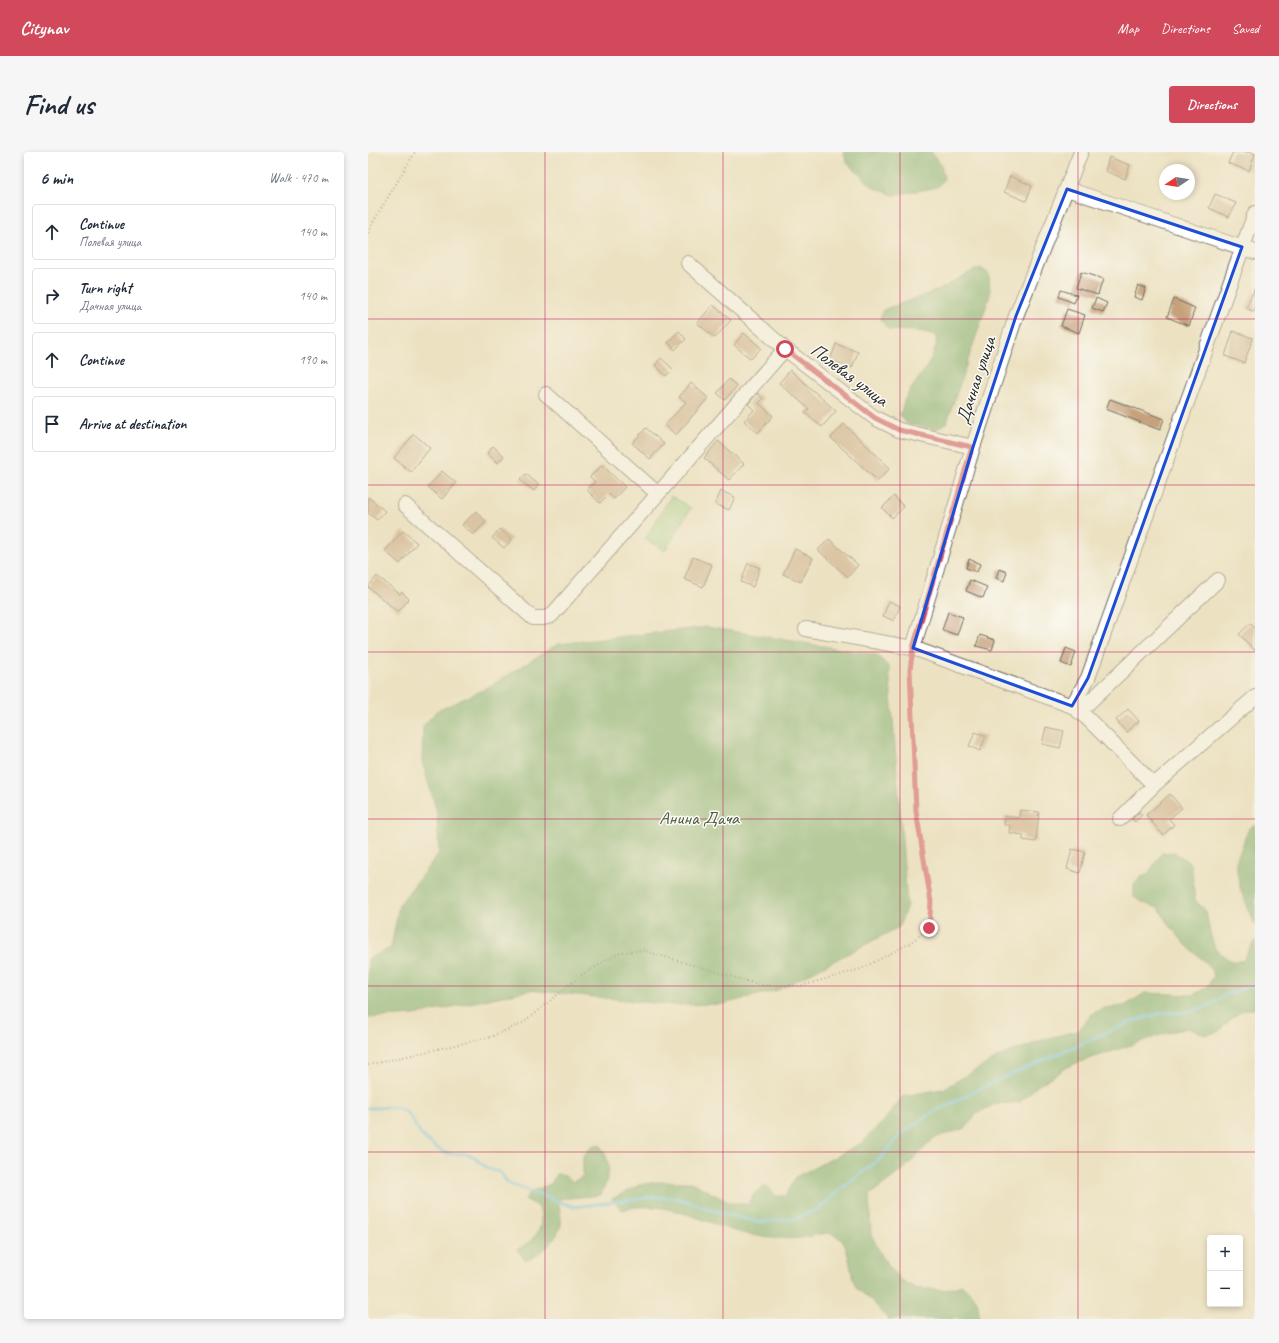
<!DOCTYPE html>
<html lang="en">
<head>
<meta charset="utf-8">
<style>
	:root { --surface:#fff; --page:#f6f6f7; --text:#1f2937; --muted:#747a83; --line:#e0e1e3; --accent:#d1495b }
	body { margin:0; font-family:Caveat,sans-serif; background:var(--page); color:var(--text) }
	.controls { position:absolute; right:12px; bottom:12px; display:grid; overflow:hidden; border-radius:4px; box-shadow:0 2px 6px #0003 }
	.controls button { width:36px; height:36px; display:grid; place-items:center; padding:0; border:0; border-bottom:1px solid var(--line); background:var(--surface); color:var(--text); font:20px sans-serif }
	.compass { position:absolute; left:791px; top:12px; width:36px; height:36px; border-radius:50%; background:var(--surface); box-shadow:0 2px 6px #0003; rotate:258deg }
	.stop { position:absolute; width:12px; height:12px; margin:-9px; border:3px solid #d1495b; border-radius:50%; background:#fff }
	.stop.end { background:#d1495b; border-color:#fff; box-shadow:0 1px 4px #0008 }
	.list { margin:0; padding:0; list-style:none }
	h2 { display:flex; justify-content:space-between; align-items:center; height:52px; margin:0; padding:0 16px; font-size:17px }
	h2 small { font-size:13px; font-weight:400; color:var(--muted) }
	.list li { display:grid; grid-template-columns:26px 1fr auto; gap:12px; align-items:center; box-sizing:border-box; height:56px; margin:0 8px 8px; padding:0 8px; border:1px solid var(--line); border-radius:4px }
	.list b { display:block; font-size:15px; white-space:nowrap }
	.list p { margin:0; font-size:13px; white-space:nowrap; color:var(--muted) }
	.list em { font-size:13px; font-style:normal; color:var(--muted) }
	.icon { flex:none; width:22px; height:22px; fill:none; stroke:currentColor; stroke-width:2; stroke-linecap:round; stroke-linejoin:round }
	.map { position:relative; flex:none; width:887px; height:1167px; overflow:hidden; border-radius:4px }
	header { display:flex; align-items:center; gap:24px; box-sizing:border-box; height:56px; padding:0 20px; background:var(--accent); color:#fff }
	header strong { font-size:19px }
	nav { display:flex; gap:22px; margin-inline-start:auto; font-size:14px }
	.intro { display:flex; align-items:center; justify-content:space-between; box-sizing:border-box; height:96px; padding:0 24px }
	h1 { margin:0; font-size:28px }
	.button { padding:10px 18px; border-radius:4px; background:var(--accent); color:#fff; font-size:14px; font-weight:700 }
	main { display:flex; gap:24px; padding:0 24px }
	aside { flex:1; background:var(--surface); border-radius:4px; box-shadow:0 2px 6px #0003 }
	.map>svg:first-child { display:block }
	.green { fill:#92ca7c; stroke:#5e7a54 }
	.forest { fill:#75ae6c; stroke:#506c4c }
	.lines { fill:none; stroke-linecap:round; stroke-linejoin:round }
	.stream { stroke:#67c5e5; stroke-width:3 }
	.building { fill:#c6a17b }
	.minor-casing { stroke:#6f6b60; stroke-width:16 }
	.path { stroke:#6f6b60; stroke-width:2; stroke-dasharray:1 3; stroke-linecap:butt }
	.minor { stroke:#fff; stroke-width:14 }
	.route { stroke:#d1495b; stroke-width:5 }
	.marked { fill:none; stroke:#1d4ed8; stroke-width:3; stroke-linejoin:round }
	.grid { fill:none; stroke:#c2185b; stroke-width:1; stroke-opacity:0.55 }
	.labels { text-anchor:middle; stroke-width:3; stroke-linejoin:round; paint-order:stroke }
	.street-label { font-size:19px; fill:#2b2b2b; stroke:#fdfcf7 }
	.park-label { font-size:19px; fill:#4a5b43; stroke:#fdfcf7 }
</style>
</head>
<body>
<header>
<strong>Citynav</strong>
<nav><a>Map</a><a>Directions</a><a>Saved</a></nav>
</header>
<div class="intro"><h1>Find us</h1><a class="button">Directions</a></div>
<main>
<aside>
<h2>6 min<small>Walk · 470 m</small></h2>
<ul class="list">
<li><svg class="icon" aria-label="ahead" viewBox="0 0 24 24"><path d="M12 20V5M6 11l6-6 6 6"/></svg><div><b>Continue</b><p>Полевая улица</p></div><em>140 m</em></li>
<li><svg class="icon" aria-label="right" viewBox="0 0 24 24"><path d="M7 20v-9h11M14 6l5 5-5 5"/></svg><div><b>Turn right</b><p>Дачная улица</p></div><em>140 m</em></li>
<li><svg class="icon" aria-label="ahead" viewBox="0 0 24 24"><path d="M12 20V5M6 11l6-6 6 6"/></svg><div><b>Continue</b></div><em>190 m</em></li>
<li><svg class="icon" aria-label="arrive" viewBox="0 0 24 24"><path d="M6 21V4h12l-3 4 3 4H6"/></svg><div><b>Arrive at destination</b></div></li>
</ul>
</aside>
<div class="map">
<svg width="887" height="1167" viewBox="0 0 887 1167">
	<rect width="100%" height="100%" fill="#fdfcf7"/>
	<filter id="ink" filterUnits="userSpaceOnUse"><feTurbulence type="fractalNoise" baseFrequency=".025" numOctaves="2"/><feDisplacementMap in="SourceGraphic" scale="8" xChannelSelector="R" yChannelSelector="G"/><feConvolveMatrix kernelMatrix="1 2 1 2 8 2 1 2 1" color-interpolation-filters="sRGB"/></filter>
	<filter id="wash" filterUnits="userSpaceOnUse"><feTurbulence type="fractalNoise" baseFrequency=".012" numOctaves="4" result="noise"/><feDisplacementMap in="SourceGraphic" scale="16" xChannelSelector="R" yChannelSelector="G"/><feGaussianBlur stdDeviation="0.9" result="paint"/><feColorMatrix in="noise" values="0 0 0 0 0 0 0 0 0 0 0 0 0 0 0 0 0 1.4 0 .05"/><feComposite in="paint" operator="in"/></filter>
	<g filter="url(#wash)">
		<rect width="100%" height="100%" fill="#ece2c2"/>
		<path class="green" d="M303 344 323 356 297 399 277 387Z"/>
		<path class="forest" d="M475 0H563L573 13 576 27 570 35 526 43 506 36 480 12Z
			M613 116 621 122 622 143 579 270 569 277 539 272 532 263C534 257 535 251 538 245 547 229 572 203 568 184 555 177 536 179 521 178L512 167 515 158 573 137 600 121Z
			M339 475 509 503 521 515 539 753 531 775 410 838 355 852 305 853 162 838 47 863 0 866V807L23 796 31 753 71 701 69 660 54 609 55 574 69 559 117 537 190 492Z
			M887 673V773L871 733 868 710 881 676Z
			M806 700 823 712 827 748 838 759 842 781 847 797 863 809H875L887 788V857H877L865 865 850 880 837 883 820 876 799 881 703 913 669 934 652 950 627 952 608 962 598 976 566 986 536 1017 501 1043 503 1081 512 1101 531 1127 547 1136 576 1138 595 1133 609 1148 612 1167H520C513 1159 506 1150 497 1143 494 1141 490 1138 488 1135 480 1120 484 1092 467 1083 457 1078 445 1085 434 1086 420 1087 403 1087 389 1084 342 1077 302 1044 254 1058L244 1047 271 1033 288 1030H323L362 1051 381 1052 385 1043 398 1033 408 1044H417L428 1025 492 992 516 969 535 944 575 937 630 905 680 886 710 879 724 862 736 856 756 854 777 841 825 843 839 835 846 824C841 810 829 804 819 794 808 782 799 771 791 756L775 751 766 745V733L773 725 780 722 794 701Z
			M225 993H232C245 1014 242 1021 233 1043L190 1047C191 1055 194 1065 193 1073 190 1086 171 1106 158 1108L149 1098C168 1086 177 1078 171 1055L157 1047 164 1039 183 1032 188 1022H194L205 1030 215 1024V1004Z"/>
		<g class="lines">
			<path class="stream" d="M0 956C12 957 22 952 33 957 44 961 45 973 52 981 57 987 71 999 79 1001 86 1003 94 1001 101 1003 115 1008 113 1018 132 1020L140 1031 206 1055 285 1045 309 1046 359 1063 392 1070 426 1067 452 1056 474 1036 513 1006 534 981 562 962 619 933 765 869 795 861H814L838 855 860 842 882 834 887 835"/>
		</g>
		<g id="blocks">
			<path class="building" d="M865 0H882L887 2 881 19 860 11Z
				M741 5 762 13 757 27 737 19Z
				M642 24 664 34 658 49 636 40Z
				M847 42 868 51 861 65 841 56Z
				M713 120 735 127 730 143 708 136Z
				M770 133 778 136 774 148 766 145Z
				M887 136V160L878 156Z
				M693 138 709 143 706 151 691 145Z
				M728 146 739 151 735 160 724 156Z
				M806 147 827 156 821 174 799 165Z
				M345 153 363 168 347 186 329 171Z
				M699 157 717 163 711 181 693 174Z
				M311 179 318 187 307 198 300 190Z
				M865 179 885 186 876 211 857 204Z
				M376 181 393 196 383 207 366 193Z
				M468 192 490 200 484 216 462 208Z
				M293 206 305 217 298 224 287 213Z
				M422 218 468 259 454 275 437 261 441 257 411 231Z
				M361 227 369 234 357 248 349 241Z
				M323 231 340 246 308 283 297 273 318 250 311 245Z
				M390 241 395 247 391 251 405 264 390 281 376 269 386 258 380 252Z
				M742 247 796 267 792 278 738 257Z
				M476 272 522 316 510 329 463 286Z
				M278 276 296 292 282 307 264 291Z
				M46 282 62 296 43 320 26 306Z
				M350 289 376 312 361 328 336 306Z
				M125 294 136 304 130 311 119 301Z
				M234 313 257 335 246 347 241 342 232 351 219 338 227 330 222 325Z
				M74 319 88 331 74 347 60 335Z
				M158 322 171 333 166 339 152 328Z
				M353 339 367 345 361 358 347 352Z
				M526 344 536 355 524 366 514 356Z
				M0 345 17 359 9 368 0 361Z
				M108 359 118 370 105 383 94 373Z
				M132 377 144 387 136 396 124 386Z
				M35 379 49 391 32 412 17 399Z
				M461 387 490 413 480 425 450 398Z
				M427 397 445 406 433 430 415 422Z
				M325 405 344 413 335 435 316 427Z
				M601 407 612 412 609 420 598 416Z
				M380 411 392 416 385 435 373 430Z
				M631 417 639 420 636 429 628 426Z
				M9 424 32 442 34 440 41 447 30 460 0 435Z
				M602 428 619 435 615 446 598 439Z
				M521 449 532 454 526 469 515 464Z
				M580 460 595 465 589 483 574 478Z
				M883 471 887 476V499L871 482Z
				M612 483 627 488 624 498 608 494Z
				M698 496 708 500 703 515 693 511Z
				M760 557 771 569 758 580 748 568Z
				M678 575 696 579 692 596 674 592Z
				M607 580 618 584 612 599 601 594Z
				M802 642 814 656 801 667 806 673 795 683 778 663Z
				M652 658 671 660 668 690 655 688V683L641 681 642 673H636L637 664 651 666Z
				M771 660 774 663 767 670 764 667Z
				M704 697 717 700 712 721 699 717Z"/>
		</g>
	</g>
	<g filter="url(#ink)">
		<use href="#blocks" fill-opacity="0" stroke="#6f6b60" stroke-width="1"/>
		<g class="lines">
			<defs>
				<path id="minor" d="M699 37 887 100
					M320 111 417 197 507 266 531 278 605 295
					M178 242 290 342
					M37 353 165 466H175L183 464 417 197
					M438 477 545 496 704 554 719 566 786 633
					M545 496 605 295 648 164 713 0
					M704 554 720 526 887 61
					M712 559 850 428
					M752 667 786 633 887 545"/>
			</defs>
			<use href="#minor" class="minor-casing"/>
			<path class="path" d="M0 81 4 72 47 0
				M0 913 122 885 155 871 212 824 251 801 274 798 392 833 433 834 493 817 542 791 561 776 563 750 548 659 542 518 543 507"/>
			<use href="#minor" class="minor"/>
		</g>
	</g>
	<g class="lines" filter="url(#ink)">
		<path class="route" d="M417 197 507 266 531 278 604 295 545 496 542 518 548 659 563 750 561 776"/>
	</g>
	<path d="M0 0H887V1167H0ZM699 37 874 95 720 526 704 554 545 496 605 295 648 164Z" fill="#ece2c2" fill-opacity=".55" fill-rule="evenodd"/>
	<path class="marked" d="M699 37 874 95 720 526 704 554 545 496 605 295 648 164Z"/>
	<path class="grid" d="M177 0V1167M355 0V1167M532 0V1167M710 0V1167M0 167H887M0 333H887M0 500H887M0 667H887M0 834H887M0 1000H887"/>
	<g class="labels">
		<g class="street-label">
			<text transform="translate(482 222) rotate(37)" y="7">Полевая улица</text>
			<text transform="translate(607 228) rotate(-72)" y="7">Дачная улица</text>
		</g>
		<g class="park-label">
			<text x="331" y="672">Анина Дача</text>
		</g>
	</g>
</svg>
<div class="controls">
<button>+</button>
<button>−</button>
</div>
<svg class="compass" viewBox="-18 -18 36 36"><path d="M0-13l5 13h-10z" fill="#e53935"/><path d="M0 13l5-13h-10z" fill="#747a83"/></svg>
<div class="stop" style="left:417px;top:197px"></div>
<div class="stop end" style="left:561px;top:776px"></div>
</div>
</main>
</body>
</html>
